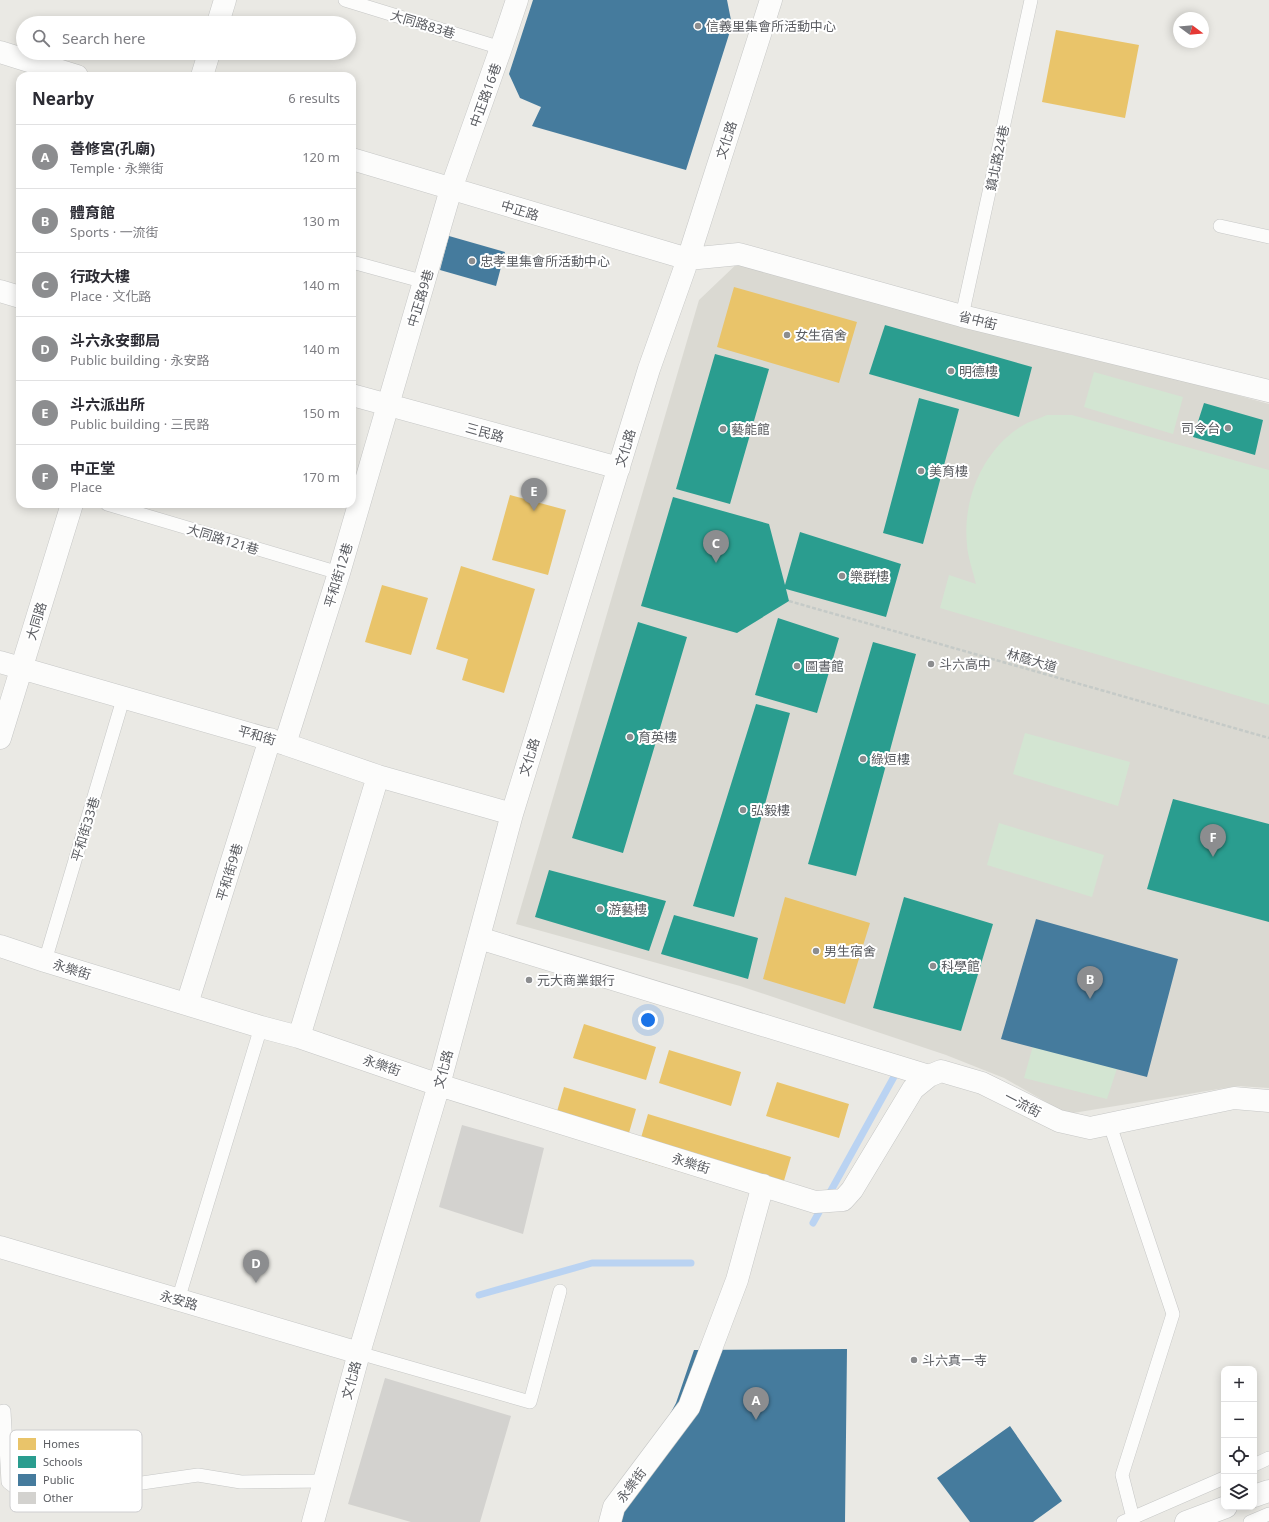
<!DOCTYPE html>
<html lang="en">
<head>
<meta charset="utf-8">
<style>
	:root { --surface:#fff; --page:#f2f2f3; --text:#2b2b33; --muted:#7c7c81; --line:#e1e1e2; --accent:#8c8d8f }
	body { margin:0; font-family:"Noto Sans","Noto Sans TC",sans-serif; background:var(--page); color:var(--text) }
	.controls { position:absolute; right:12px; bottom:12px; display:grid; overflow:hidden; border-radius:8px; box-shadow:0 2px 10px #0003 }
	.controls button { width:36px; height:36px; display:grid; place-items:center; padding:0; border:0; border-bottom:1px solid var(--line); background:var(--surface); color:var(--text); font:20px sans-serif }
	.compass { position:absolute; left:1173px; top:12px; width:36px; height:36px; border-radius:50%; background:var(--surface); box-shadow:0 2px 10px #0003; rotate:106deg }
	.you { position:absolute; left:648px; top:1020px; width:14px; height:14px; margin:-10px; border:3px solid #fff; border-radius:50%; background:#1a73e8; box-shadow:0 0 0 6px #1a73e833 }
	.badge { display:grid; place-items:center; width:26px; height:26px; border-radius:50%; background:var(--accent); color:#fff; font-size:13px; font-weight:700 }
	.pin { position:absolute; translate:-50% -33px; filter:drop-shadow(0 1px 2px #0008) }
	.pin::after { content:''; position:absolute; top:21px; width:14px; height:12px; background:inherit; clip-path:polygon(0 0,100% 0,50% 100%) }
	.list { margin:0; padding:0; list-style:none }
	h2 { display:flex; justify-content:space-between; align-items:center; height:52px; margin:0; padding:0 16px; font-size:17px }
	h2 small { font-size:13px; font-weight:400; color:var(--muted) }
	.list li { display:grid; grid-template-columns:26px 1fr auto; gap:12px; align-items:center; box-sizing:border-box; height:64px; padding:0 16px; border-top:1px solid var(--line) }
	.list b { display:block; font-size:15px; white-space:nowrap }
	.list p { margin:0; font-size:13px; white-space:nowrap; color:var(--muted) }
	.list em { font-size:13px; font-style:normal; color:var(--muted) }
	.icon { flex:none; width:22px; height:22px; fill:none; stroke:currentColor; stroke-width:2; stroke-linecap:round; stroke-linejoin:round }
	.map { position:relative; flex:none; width:1269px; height:1522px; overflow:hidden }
	.search { position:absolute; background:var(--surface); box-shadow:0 2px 10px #0003; left:16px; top:16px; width:340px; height:44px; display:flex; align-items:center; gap:10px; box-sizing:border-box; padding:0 14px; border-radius:22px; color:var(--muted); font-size:15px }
	.panel { position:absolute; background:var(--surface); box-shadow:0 2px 10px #0003; left:16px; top:72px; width:340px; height:436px; border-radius:12px }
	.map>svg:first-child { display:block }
	.education { fill:#dad9d2 }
	.pitch { fill:#d3e5d2 }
	.homes { fill:#e9c46a }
	.schools { fill:#2a9d8f }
	.public { fill:#457b9d }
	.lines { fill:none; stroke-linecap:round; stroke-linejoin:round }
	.stream { stroke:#bad3f2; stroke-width:7 }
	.building { fill:#d3d2cf }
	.lane-casing { stroke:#c6c7c6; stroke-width:14 }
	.street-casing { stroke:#c6c7c6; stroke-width:23 }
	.path { stroke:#c5cac7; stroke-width:2.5; stroke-dasharray:4 2; stroke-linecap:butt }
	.lane { stroke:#fcfcfb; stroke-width:13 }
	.street { stroke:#fcfcfb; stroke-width:22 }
	.poi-dot { fill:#8c8d8f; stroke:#fff; stroke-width:1.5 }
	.labels { text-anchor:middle; stroke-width:4; stroke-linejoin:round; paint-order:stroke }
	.street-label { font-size:13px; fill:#5a5c61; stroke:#fff }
	.poi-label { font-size:13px; fill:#5a5c61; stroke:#fff; text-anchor:start }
	.key { fill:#fff; stroke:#ceced0; stroke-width:1 }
	.key-label { font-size:11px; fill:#5a5c61 }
</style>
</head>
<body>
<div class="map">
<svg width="1269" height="1522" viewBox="0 0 1269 1522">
	<rect width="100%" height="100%" fill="#eae9e4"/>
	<path class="education" d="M743 258 1269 404V1088L1237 1086 1067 1114 1004 1078 946 1055 740 986 516 924 699 300Z"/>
	<path class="pitch" d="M1094 372 1183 397 1173 434 1084 407Z
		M1047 415H1072L1269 470V705L940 608 949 575 976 584C973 571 968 558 967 545 962 498 984 446 1027 423 1034 420 1041 418 1047 415Z
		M1025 733 1130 762 1118 806 1013 774Z
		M999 823 1104 855 1092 897 987 865Z
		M1036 1035 1120 1059 1107 1099 1024 1078Z"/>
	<path class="homes" d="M1056 30 1139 45 1125 118 1042 102Z
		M734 287 857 322 839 383 717 347Z
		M510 495 566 510 548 575 492 560Z
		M461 566 535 589 504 693 462 680 468 659 436 649Z
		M382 585 428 598 411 655 365 642Z
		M785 897 870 923 845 1004 763 979Z
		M584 1024 656 1047 646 1080 573 1058Z
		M669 1050 741 1072 731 1106 659 1083Z
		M777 1082 849 1104 839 1138 766 1116Z
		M564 1087 636 1109 624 1150 552 1129Z
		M648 1114 791 1157 778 1201 635 1158Z"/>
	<path class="schools" d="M885 325 1032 367 1019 417 869 374Z
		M715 354 769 369 730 504 676 489Z
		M919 398 959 409 923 544 883 533Z
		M1204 403 1263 420 1255 455 1193 437Z
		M673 497 769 524 785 585 800 532 901 564 886 617 786 589 789 601 737 633 641 606Z
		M778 618 839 638 817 713 755 695Z
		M638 622 687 637 623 853 572 838Z
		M873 642 916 654 856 876 808 864Z
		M756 704 790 713 734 917 693 906Z
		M1173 799 1269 824V922L1147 889Z
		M549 870 666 901 649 951 535 917Z
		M904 897 993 924 961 1031 873 1008Z
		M674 915 758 938 748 979 661 954Z"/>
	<path class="public" d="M533 0H727L732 25 686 170 532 126 541 107 520 98 509 74Z
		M449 236 505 252 496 286 440 270Z
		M1036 919 1178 959 1147 1077 1001 1039Z
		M847 1349 845 1522H611L676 1403 694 1350Z
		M1010 1426 1062 1501 1033 1522H970L937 1478Z"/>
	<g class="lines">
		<path class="stream" d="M813 1223 895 1075
			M479 1295 592 1263H691"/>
	</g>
	<path class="building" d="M462 1125 544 1148 523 1234 439 1207Z
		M385 1378 511 1416 480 1522H411L348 1504Z"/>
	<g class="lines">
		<defs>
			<path id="lane" d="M345 0 501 48
				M1220 226 1269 237
				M352 262 425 282
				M962 316 1031 0
				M107 504 339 573
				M45 961 124 696
				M1110 1125 1173 1314 1122 1475 1133 1518
				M178 1300 261 1027
				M359 1353 530 1402 560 1291
				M0 1412 4 1411 8 1482 30 1499 198 1475 241 1482 324 1481
				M1254 1465 1269 1458
				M1123 1522 1224 1478
				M1250 1522 1269 1514"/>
			<path id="street" d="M218 23 225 0
				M0 52 77 76
				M202 76 209 53
				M352 159 688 259 739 254 962 316 1269 391
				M0 291 20 297
				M352 395 619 468
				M0 662 285 744 378 776 512 814
				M0 738 72 504
				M285 744 339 573 451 189 501 48 517 0
				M479 938 929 1076
				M0 946 45 961 261 1027 299 1037 439 1085 815 1202 843 1200 852 1190 913 1089 929 1076 941 1071 982 1083 1059 1121 1090 1128 1234 1098 1269 1101
				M187 1004 270 739
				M299 1037 378 776
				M0 1247 359 1353
				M1254 1496 1269 1491
				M313 1522 359 1353 439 1085 512 814 649 369 688 259 771 0
				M610 1522 614 1507 689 1407 737 1280 763 1185
				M1186 1522 1226 1507"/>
		</defs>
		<use href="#lane" class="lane-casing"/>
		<use href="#street" class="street-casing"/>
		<path class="path" d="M789 601 1269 738"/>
		<use href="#lane" class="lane"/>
		<use href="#street" class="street"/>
	</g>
	<g class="poi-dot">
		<circle cx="698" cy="26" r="4"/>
		<circle cx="472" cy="261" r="4"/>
		<circle cx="787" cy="335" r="4"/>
		<circle cx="951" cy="371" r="4"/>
		<circle cx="1228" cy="428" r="4"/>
		<circle cx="723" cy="429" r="4"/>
		<circle cx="921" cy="471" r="4"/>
		<circle cx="842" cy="576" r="4"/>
		<circle cx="931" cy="664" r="4"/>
		<circle cx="797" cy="666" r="4"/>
		<circle cx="630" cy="737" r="4"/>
		<circle cx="863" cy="759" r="4"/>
		<circle cx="743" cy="810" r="4"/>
		<circle cx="600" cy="909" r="4"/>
		<circle cx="816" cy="951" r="4"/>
		<circle cx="933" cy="966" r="4"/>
		<circle cx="529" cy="980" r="4"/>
		<circle cx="914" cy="1360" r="4"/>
	</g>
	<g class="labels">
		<g class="street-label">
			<text transform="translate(423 24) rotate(17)" y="5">大同路83巷</text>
			<text transform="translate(485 95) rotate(-70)" y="5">中正路16巷</text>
			<text transform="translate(726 140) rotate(-72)" y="5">文化路</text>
			<text transform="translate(997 158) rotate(-78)" y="5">鎮北路24巷</text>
			<text transform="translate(520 210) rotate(17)" y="5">中正路</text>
			<text transform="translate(420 298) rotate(-73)" y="5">中正路9巷</text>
			<text transform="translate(978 320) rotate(14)" y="5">省中街</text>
			<text transform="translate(485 432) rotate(15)" y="5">三民路</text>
			<text transform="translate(625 448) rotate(-73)" y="5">文化路</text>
			<text transform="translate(223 539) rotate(17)" y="5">大同路121巷</text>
			<text transform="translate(338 575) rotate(-73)" y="5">平和街12巷</text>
			<text transform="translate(36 621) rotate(-73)" y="5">大同路</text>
			<text transform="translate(1032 660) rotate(16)" y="5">林蔭大道</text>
			<text transform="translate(257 735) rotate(16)" y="5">平和街</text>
			<text transform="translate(529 757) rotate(-73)" y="5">文化路</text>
			<text transform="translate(85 829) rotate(-73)" y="5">平和街33巷</text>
			<text transform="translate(229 872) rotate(-73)" y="5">平和街9巷</text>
			<text transform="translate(72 969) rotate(17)" y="5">永樂街</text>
			<text transform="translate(382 1065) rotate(19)" y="5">永樂街</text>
			<text transform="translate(443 1069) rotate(-75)" y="5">文化路</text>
			<text transform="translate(1023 1104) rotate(27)" y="5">一流街</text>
			<text transform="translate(691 1163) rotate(17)" y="5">永樂街</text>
			<text transform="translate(179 1300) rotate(16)" y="5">永安路</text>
			<text transform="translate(351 1380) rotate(-75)" y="5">文化路</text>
			<text transform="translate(631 1485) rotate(-53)" y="5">永樂街</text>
		</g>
		<g class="poi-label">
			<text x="706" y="31">信義里集會所活動中心</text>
			<text x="480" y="266">忠孝里集會所活動中心</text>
			<text x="795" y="340">女生宿舍</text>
			<text x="959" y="376">明德樓</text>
			<text x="1220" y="433" text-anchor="end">司令台</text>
			<text x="731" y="434">藝能館</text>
			<text x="929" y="476">美育樓</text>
			<text x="850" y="581">樂群樓</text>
			<text x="939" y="669">斗六高中</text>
			<text x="805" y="671">圖書館</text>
			<text x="638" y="742">育英樓</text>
			<text x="871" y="764">綠烜樓</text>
			<text x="751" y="815">弘毅樓</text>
			<text x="608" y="914">游藝樓</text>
			<text x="824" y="956">男生宿舍</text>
			<text x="941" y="971">科學館</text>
			<text x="537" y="985">元大商業銀行</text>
			<text x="922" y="1365">斗六真一寺</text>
		</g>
	</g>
	<rect x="10" y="1430" width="132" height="82" rx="6" class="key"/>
	<rect x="18" y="1438" width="18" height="12" fill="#e9c46a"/>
	<rect x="18" y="1456" width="18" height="12" fill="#2a9d8f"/>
	<rect x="18" y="1474" width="18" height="12" fill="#457b9d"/>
	<rect x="18" y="1492" width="18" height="12" fill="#d3d2cf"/>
	<g class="key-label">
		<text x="43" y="1448">Homes</text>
		<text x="43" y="1466">Schools</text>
		<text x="43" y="1484">Public</text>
		<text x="43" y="1502">Other</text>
	</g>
</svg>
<div class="controls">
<button>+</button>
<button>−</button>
<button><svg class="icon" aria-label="locate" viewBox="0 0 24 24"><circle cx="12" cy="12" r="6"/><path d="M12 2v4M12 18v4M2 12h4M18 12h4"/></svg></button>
<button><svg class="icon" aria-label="layers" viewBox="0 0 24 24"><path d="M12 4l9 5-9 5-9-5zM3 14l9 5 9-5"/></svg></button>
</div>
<svg class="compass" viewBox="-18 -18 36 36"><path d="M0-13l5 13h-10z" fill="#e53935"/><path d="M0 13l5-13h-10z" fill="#7c7c81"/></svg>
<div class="you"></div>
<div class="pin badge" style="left:756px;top:1420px">A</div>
<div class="pin badge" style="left:1090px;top:999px">B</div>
<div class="pin badge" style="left:716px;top:563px">C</div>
<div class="pin badge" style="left:256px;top:1283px">D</div>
<div class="pin badge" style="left:534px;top:511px">E</div>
<div class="pin badge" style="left:1213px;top:857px">F</div>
<div class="search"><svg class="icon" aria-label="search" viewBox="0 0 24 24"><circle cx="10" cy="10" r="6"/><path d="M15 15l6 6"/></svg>Search here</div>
<section class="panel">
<h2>Nearby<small>6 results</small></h2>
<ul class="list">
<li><span class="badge">A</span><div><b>善修宮(孔廟)</b><p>Temple · 永樂街</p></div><em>120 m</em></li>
<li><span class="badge">B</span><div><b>體育館</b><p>Sports · 一流街</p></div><em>130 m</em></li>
<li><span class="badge">C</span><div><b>行政大樓</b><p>Place · 文化路</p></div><em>140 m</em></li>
<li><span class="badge">D</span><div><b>斗六永安郵局</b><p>Public building · 永安路</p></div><em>140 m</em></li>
<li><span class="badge">E</span><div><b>斗六派出所</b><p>Public building · 三民路</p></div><em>150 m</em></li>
<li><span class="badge">F</span><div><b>中正堂</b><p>Place</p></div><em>170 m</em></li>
</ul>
</section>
</div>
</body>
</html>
